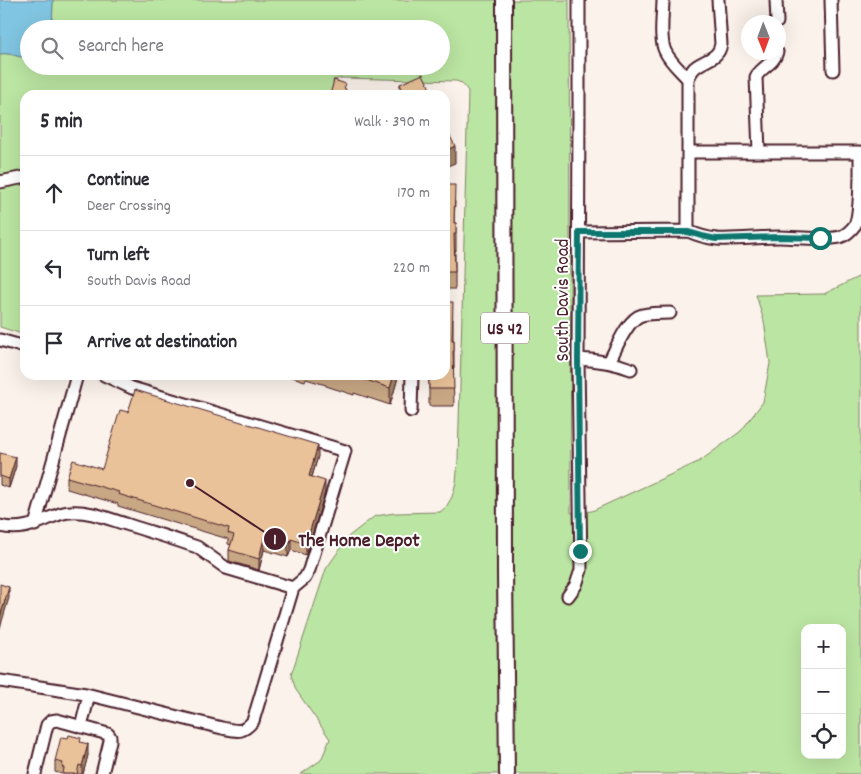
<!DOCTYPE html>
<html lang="en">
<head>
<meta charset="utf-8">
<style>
	:root { --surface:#fff; --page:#f2f2f3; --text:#2b2b33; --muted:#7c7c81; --line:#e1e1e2 }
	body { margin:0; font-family:Dekko,sans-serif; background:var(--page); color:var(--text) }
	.controls { position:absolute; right:15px; bottom:15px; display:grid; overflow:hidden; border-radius:10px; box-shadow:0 5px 20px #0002 }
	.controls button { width:45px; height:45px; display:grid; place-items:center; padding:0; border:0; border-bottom:1px solid var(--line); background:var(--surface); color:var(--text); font:25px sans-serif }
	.compass { position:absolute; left:741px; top:15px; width:45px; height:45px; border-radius:50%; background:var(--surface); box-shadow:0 5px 20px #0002; rotate:179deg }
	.stop { position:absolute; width:15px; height:15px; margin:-11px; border:4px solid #0f766e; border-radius:50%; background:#fff }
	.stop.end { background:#0f766e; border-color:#fff; box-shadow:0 1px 5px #0008 }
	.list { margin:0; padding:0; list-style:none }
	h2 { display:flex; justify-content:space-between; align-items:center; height:65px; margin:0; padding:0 20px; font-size:21px }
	h2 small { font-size:16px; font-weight:400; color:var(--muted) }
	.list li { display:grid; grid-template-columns:32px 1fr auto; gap:15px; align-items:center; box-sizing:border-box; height:75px; padding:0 20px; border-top:1px solid var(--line) }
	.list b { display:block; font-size:19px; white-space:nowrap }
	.list p { margin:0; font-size:16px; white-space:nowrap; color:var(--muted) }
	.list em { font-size:16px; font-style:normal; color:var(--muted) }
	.icon { flex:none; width:28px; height:28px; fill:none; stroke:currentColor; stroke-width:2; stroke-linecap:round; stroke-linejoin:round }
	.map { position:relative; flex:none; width:861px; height:774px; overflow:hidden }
	.search { position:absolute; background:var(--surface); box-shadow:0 5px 20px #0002; left:20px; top:20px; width:430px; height:55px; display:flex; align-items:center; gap:12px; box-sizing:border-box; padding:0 18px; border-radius:28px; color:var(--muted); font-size:19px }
	.panel { position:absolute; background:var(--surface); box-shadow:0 5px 20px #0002; left:20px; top:90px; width:430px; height:290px; border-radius:15px }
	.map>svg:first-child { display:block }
	.green { fill:#bbe5a2; stroke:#828266; fill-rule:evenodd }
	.water { fill:#80c5e1; stroke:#6a8398 }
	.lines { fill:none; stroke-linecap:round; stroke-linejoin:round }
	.minor-casing { stroke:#4a1f2b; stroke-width:15 }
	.major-casing { stroke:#4a1f2b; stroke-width:18 }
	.minor { stroke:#fff; stroke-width:11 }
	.major { stroke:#fff; stroke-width:14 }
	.wall { fill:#c8a784; stroke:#4a1f2b }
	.shaded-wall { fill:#a3886b; stroke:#4a1f2b }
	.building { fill:#e9c299; stroke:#4a1f2b }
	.route { stroke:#0f766e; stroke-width:6 }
	.labels { text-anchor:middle; stroke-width:4; stroke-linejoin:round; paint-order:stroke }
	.shield { fill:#fff; stroke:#80626b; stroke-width:1 }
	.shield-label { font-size:18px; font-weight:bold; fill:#4a1f2b }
	.street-label { font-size:19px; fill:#4a1f2b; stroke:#fff }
	.leader { fill:none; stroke:#4a1f2b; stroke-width:2 }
	.callout-dot { fill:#4a1f2b; stroke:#fff; stroke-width:2 }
	.mark-label { font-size:15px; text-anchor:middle; font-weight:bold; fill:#fff }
	.callout-label { font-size:20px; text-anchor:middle; font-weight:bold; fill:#4a1f2b; stroke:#fff; stroke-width:4; stroke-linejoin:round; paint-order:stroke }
</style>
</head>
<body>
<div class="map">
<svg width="861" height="774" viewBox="0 0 861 774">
	<rect width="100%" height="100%" fill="#fbf3eb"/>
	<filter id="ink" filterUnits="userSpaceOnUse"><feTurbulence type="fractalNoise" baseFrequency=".02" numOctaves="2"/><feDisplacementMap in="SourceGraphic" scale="10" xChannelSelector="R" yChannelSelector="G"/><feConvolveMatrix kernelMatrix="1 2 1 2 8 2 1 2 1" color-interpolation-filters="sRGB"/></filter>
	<g filter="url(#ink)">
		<path class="green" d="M53 0H502L504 774H301L321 760 330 739 296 690 291 675 326 569 349 536 375 516 395 513 440 512 446 507 452 497 456 482 458 460 468 91 462 83 456 81 342 78 333 80 334 86 332 95H25V169L11 174 0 175V54C10 52 19 58 29 58V66H441V29H52Z
			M506 0H569L571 513 592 511 700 461 741 431 763 402 770 363 764 321 756 295 824 294 858 277H861V774H510ZM805 628H842V755H805Z
			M25 182V335L0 327V187L9 186Z"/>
		<path class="water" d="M0 0H53L52 29H29V58C19 58 10 52 0 54Z"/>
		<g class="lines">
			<defs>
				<path id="minor" d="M663 0C663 14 659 39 665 51 670 62 680 70 688 79V231
					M776 0 777 22
					M831 0 833 70
					M688 79C690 74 692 69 697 66 707 59 719 58 721 44L718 0
					M688 152H861
					M759 152 756 77C761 67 774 64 777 52
					M0 182 25 177
					M579 232 688 231C697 235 707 238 717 239 738 240 759 237 779 237 796 237 824 241 840 237 846 235 852 229 855 225 861 212 860 168 860 152
					M0 340 25 347
					M578 359C597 360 613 362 631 369
					M609 362C616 349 627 319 642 315 651 313 661 313 670 313
					M411 411 412 375
					M35 525 77 375
					M0 526C19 531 34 525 52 517 58 515 63 512 70 512 88 510 109 519 126 524 147 531 168 537 188 544L197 547 226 568 293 588
					M568 596 576 585 581 570 578 359 579 104V0
					M0 681 86 694 222 728C237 731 242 734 253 721L293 588 305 578 309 570 345 451 132 388 104 375
					M81 727 89 695
					M35 774 47 725 51 721 57 720 108 734 110 737V741L102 774"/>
				<path id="major" d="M504 0 505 572 507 774"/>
			</defs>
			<use href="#minor" class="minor-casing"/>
			<use href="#major" class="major-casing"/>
			<use href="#minor" class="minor"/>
			<use href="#major" class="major"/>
		</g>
		<path class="wall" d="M400 84 433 95H400Z
			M445 185 455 202 454 223H456V251H455V289H445Z
			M453 319V340H454V368H453L454 406H429V375Z
			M289 375H397V381L390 405 354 393V395L326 386V385L306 379 305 381 289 376Z
			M0 453 16 466 9 488 0 485Z
			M318 456 312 477 325 492 306 555 291 550 288 557 264 550 259 570 229 561V550L231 545 228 544V539L118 506V504L67 489V477L102 469Z
			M81 742 88 755 83 774H62L55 772V761Z"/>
		<path class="shaded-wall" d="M455 146V163L445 167V151Z
			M394 375H397V381L390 405V388Z
			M318 445V456L309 487V476Z
			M16 457V466L9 488V479Z
			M325 481V492L306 555V544Z
			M264 538V550L259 570V559Z
			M291 539V550L288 557V545Z
			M9 587V598L0 628V617Z
			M88 744V755L83 774H82V766Z"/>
		<path class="building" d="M423 74 433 95H405L400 84Z
			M334 80 346 84 344 88 346 89 344 95H330Z
			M445 126 455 146 445 151Z
			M445 185H455L454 223H456V234H454L455 272H445Z
			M445 302H453L452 340H454V351H453L454 389H429V375H445Z
			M343 375H394L390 388 354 376V378Z
			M135 390 318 445 309 476 325 481 306 544 291 539 288 545 264 538 259 559 229 550 234 535 228 533 229 528 118 494 119 492 67 477 73 460 102 469 120 410 128 412Z
			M0 453 16 457 9 479 0 476Z
			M0 584 9 587 0 617Z
			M69 735 81 738 80 742 88 744 82 766 79 765 77 774H63L64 768 62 767 63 763 55 761 61 737 68 738Z"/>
	</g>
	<g class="lines" filter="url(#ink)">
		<path class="route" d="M580 551 578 359 579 232H688L702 236 716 239 778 237 820 238"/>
	</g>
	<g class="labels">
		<rect class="shield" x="481" y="312.5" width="48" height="31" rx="4"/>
		<g class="shield-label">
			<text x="505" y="334">US 42</text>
		</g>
		<g class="street-label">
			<text transform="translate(561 300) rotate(-90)" y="7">South Davis Road</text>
		</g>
	</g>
	<path class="leader" d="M190 483L275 539"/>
	<g class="callout-dot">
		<circle cx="190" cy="483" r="5"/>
		<circle cx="275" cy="539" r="12"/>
	</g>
	<g class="mark-label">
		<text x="275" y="544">1</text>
	</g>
	<g class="callout-label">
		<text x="359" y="546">The Home Depot</text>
	</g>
</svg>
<div class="controls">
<button>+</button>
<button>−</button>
<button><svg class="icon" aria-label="locate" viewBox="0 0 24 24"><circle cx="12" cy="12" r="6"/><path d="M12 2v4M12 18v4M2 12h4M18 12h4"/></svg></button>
</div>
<svg class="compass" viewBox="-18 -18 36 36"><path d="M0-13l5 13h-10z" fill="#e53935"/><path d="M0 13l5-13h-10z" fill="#7c7c81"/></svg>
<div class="stop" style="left:820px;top:238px"></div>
<div class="stop end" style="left:580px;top:551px"></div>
<div class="search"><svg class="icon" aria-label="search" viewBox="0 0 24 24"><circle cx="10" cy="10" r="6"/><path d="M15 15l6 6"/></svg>Search here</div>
<section class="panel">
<h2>5 min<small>Walk · 390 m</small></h2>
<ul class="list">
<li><svg class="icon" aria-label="ahead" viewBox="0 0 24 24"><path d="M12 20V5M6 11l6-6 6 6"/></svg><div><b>Continue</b><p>Deer Crossing</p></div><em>170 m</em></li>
<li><svg class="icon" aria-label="left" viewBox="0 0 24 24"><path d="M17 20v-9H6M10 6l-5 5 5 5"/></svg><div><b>Turn left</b><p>South Davis Road</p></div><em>220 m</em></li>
<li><svg class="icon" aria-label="arrive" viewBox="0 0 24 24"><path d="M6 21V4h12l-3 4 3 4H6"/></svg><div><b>Arrive at destination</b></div></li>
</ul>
</section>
</div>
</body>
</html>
